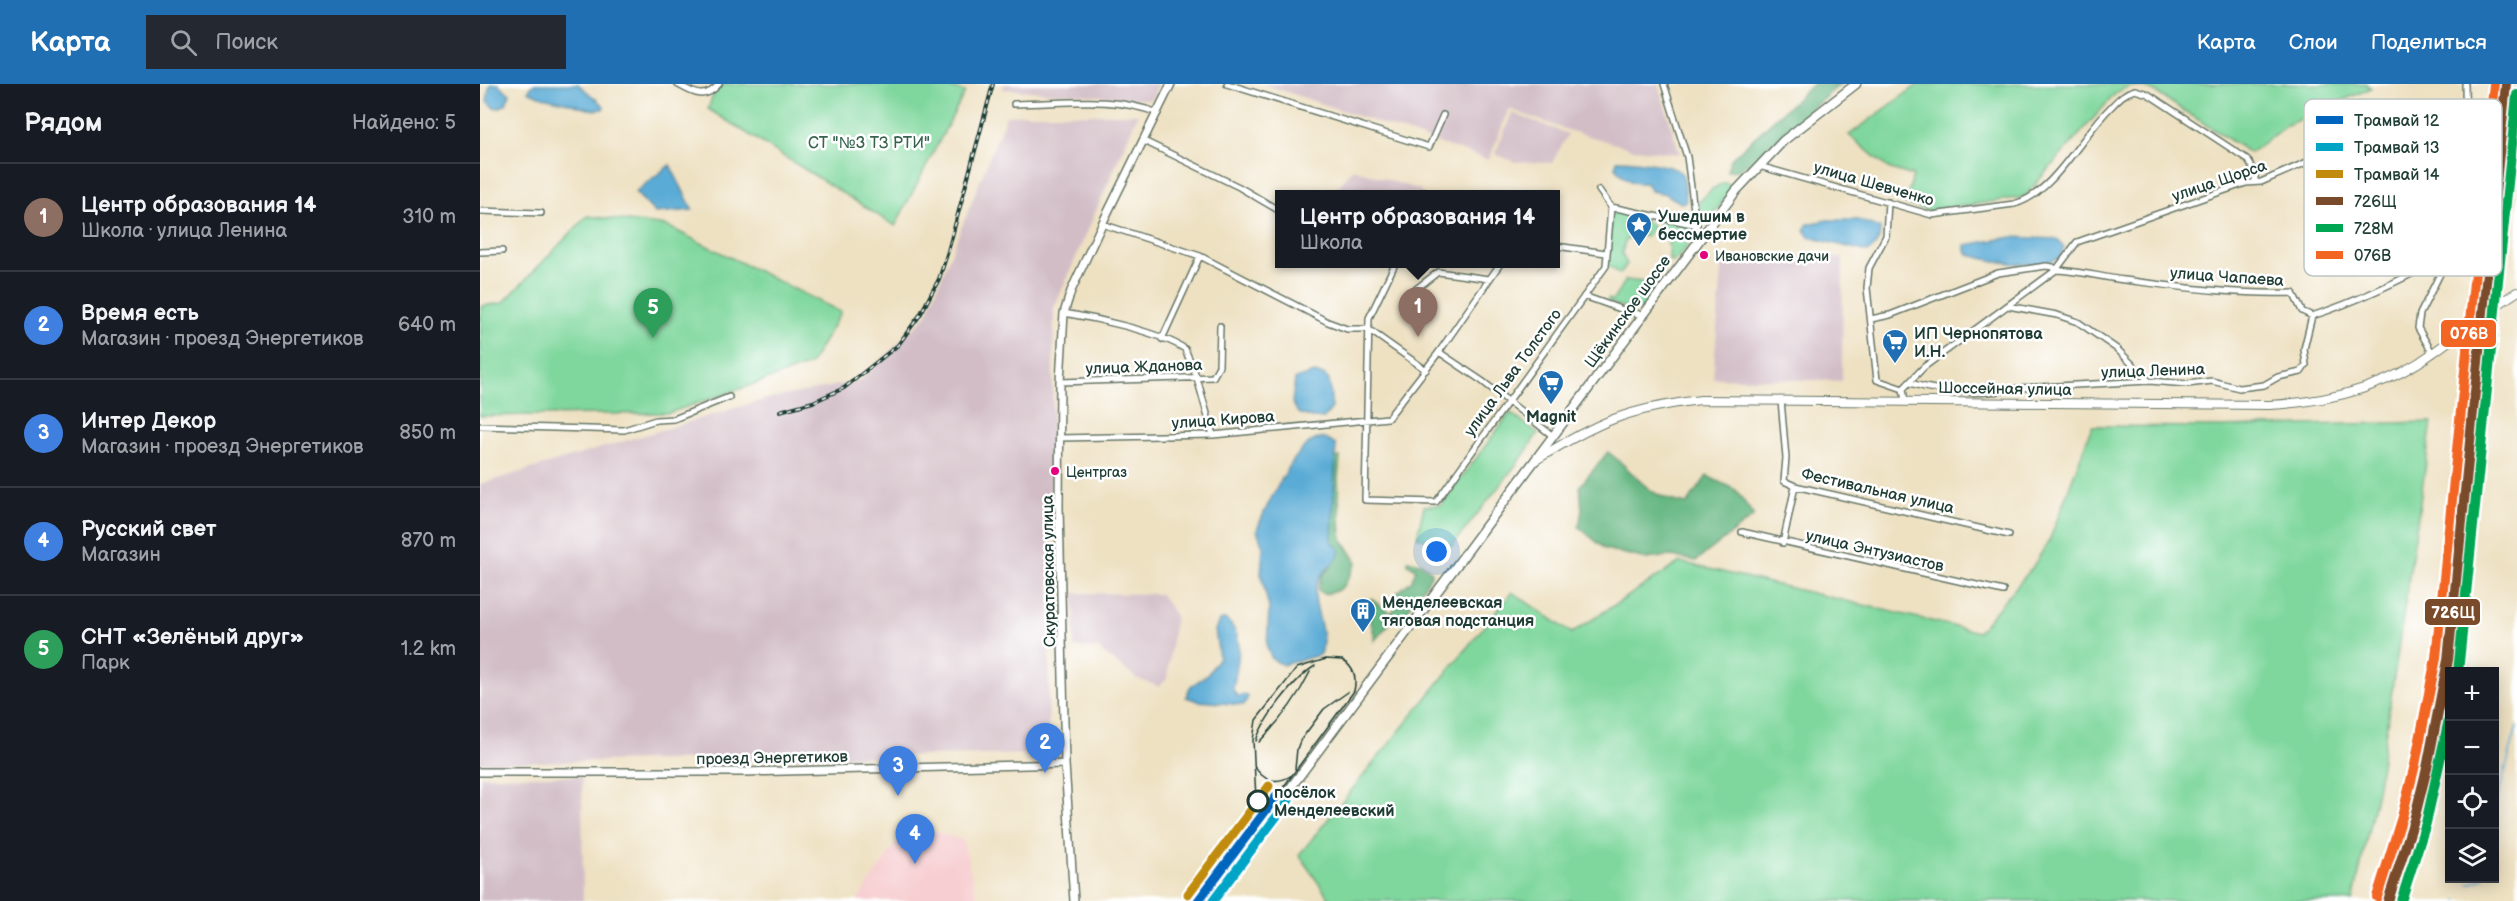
<!DOCTYPE html>
<html lang="ru">
<head>
<meta charset="utf-8">
<style>
	:root { --surface:#171b24; --page:#242831; --text:#f1f3f6; --muted:#9ea1a6; --line:#363941; --accent:#1f6fb2 }
	body { margin:0; font-family:"Balsamiq Sans",sans-serif; background:var(--page); color:var(--text) }
	.controls { position:absolute; right:18px; bottom:18px; display:grid; overflow:hidden; border-radius:0px; box-shadow:0 3px 15px #0003 }
	.controls button { width:54px; height:54px; display:grid; place-items:center; padding:0; border:0; border-bottom:2px solid var(--line); background:var(--surface); color:var(--text); font:30px sans-serif }
	.you { position:absolute; left:957px; top:468px; width:21px; height:21px; margin:-15px; border:4px solid #fff; border-radius:50%; background:#1a73e8; box-shadow:0 0 0 9px #1a73e833 }
	.badge { display:grid; place-items:center; width:39px; height:39px; border-radius:50%; background:var(--accent); color:#fff; font-size:20px; font-weight:700 }
	.pin { position:absolute; translate:-50% -50px; filter:drop-shadow(0 2px 3px #0008) }
	.pin::after { content:''; position:absolute; top:32px; width:21px; height:18px; background:inherit; clip-path:polygon(0 0,100% 0,50% 100%) }
	.popup { position:absolute; left:795px; top:106px; width:285px; height:78px; box-sizing:border-box; display:grid; place-content:center; border-radius:0px; background:var(--surface); filter:drop-shadow(0 2px 4px #0005); font-size:20px; white-space:nowrap; color:var(--muted) }
	.popup b { font-size:22px; color:var(--text) }
	.popup::after { content:''; position:absolute; left:50%; top:100%; margin-left:-12px; border:12px solid transparent; border-top-color:var(--surface) }
	.list { margin:0; padding:0; list-style:none }
	h2 { display:flex; justify-content:space-between; align-items:center; height:78px; margin:0; padding:0 24px; font-size:26px }
	h2 small { font-size:20px; font-weight:400; color:var(--muted) }
	.list li { display:grid; grid-template-columns:39px 1fr auto; gap:18px; align-items:center; box-sizing:border-box; height:108px; padding:0 24px; border-top:2px solid var(--line) }
	.list b { display:block; font-size:22px; white-space:nowrap }
	.list p { margin:0; font-size:20px; white-space:nowrap; color:var(--muted) }
	.list em { font-size:20px; font-style:normal; color:var(--muted) }
	.icon { flex:none; width:33px; height:33px; fill:none; stroke:currentColor; stroke-width:2; stroke-linecap:round; stroke-linejoin:round }
	.map { position:relative; flex:none; width:2037px; height:817px; overflow:hidden }
	header { display:flex; align-items:center; gap:36px; box-sizing:border-box; height:84px; padding:0 30px; background:var(--accent); color:#fff }
	header strong { font-size:28px }
	nav { display:flex; gap:33px; margin-inline-start:auto; font-size:21px }
	.search { width:420px; height:54px; background:var(--page); display:flex; align-items:center; gap:15px; box-sizing:border-box; padding:0 21px; border-radius:0px; color:var(--muted); font-size:22px }
	main { display:flex }
	aside { flex:1; background:var(--surface) }
	.map>svg:first-child { display:block }
	.built { fill:#f7cfd2 }
	.industrial { fill:#d2bdc6 }
	.green { fill:#7fd79d; stroke:#4f8a68; stroke-width:1.5 }
	.forest { fill:#67b884; stroke:#437a5c; stroke-width:1.5 }
	.water { fill:#5aabd5; stroke:#3c7484; stroke-width:1.5 }
	.lines { fill:none; stroke-linecap:round; stroke-linejoin:round }
	.stream { stroke:#5aabd5; stroke-width:1.5 }
	.minor-casing { stroke:#677666; stroke-width:8 }
	.tertiary-casing { stroke:#677666; stroke-width:10 }
	.secondary-casing { stroke:#677666; stroke-width:10 }
	.primary-casing { stroke:#677666; stroke-width:11 }
	.minor { stroke:#fff; stroke-width:5 }
	.tertiary { stroke:#fff; stroke-width:7 }
	.secondary { stroke:#fff; stroke-width:8 }
	.primary { stroke:#fff; stroke-width:8 }
	.tram { stroke:#1f3d34; stroke-width:1.5 }
	.rail-casing { stroke:#1f3d34; stroke-width:4 }
	.rail { stroke:#fff; stroke-width:1.5; stroke-dasharray:4.5; stroke-linecap:butt }
	.rail-1-casing { stroke:#fff; stroke-width:15 }
	.rail-2-casing { stroke:#fff; stroke-width:15 }
	.rail-3-casing { stroke:#fff; stroke-width:15 }
	.rail-1 { stroke:#7a4b2a; stroke-width:10 }
	.rail-2 { stroke:#00a651; stroke-width:10 }
	.rail-3 { stroke:#f26522; stroke-width:10 }
	.tram-1-casing { stroke:#fff; stroke-width:14 }
	.tram-2-casing { stroke:#fff; stroke-width:14 }
	.tram-3-casing { stroke:#fff; stroke-width:14 }
	.tram-1 { stroke:#0065bd; stroke-width:9 }
	.tram-2 { stroke:#02a4c6; stroke-width:9 }
	.tram-3 { stroke:#c18c0d; stroke-width:9 }
	.bus-dot { fill:#e5007d; stroke:#fff; stroke-width:2 }
	.stop-dot { fill:#fff; stroke:#1f3d34; stroke-width:3 }
	.labels { text-anchor:middle; stroke-width:5; stroke-linejoin:round; paint-order:stroke }
	.bus-label { font-size:14px; fill:#1f3d34; stroke:#fff; text-anchor:start }
	.park-label { font-size:16px; fill:#37644e; stroke:#fff }
	.street-label { font-size:16px; fill:#1f3d34; stroke:#fff }
	.poi-label { font-size:16px; font-weight:bold; fill:#1f3d34; stroke:#fff; text-anchor:start }
	.stop-label { font-size:16px; font-weight:bold; fill:#1f3d34; stroke:#fff; text-anchor:start }
	.key { fill:#fff; stroke:#bcc5c2; stroke-width:1.5 }
	.key-label { font-size:16px; fill:#1f3d34 }
	.line-badge { stroke:#fff; stroke-width:2 }
	.badge-label { font-size:16px; text-anchor:middle; font-weight:bold; fill:#fff }
</style>
</head>
<body>
<header>
<strong>Карта</strong>
<div class="search"><svg class="icon" aria-label="search" viewBox="0 0 24 24"><circle cx="10" cy="10" r="6"/><path d="M15 15l6 6"/></svg>Поиск</div>
<nav><a>Карта</a><a>Слои</a><a>Поделиться</a></nav>
</header>
<main>
<aside>
<h2>Рядом<small>Найдено: 5</small></h2>
<ul class="list">
<li><span class="badge" style="background:#8d6e63">1</span><div><b>Центр образования 14</b><p>Школа · улица Ленина</p></div><em>310 m</em></li>
<li><span class="badge" style="background:#3f7fe0">2</span><div><b>Время есть</b><p>Магазин · проезд Энергетиков</p></div><em>640 m</em></li>
<li><span class="badge" style="background:#3f7fe0">3</span><div><b>Интер Декор</b><p>Магазин · проезд Энергетиков</p></div><em>850 m</em></li>
<li><span class="badge" style="background:#3f7fe0">4</span><div><b>Русский свет</b><p>Магазин</p></div><em>870 m</em></li>
<li><span class="badge" style="background:#2e9e5b">5</span><div><b>СНТ «Зелёный друг»</b><p>Парк</p></div><em>1.2 km</em></li>
</ul>
</aside>
<div class="map">
<svg width="2037" height="817" viewBox="0 0 2037 817">
	<rect width="100%" height="100%" fill="#fff"/>
	<filter id="ink" filterUnits="userSpaceOnUse"><feTurbulence type="fractalNoise" baseFrequency=".0167" numOctaves="2"/><feDisplacementMap in="SourceGraphic" scale="12" xChannelSelector="R" yChannelSelector="G"/><feConvolveMatrix kernelMatrix="1 2 1 2 8 2 1 2 1" color-interpolation-filters="sRGB"/></filter>
	<filter id="wash" filterUnits="userSpaceOnUse"><feTurbulence type="fractalNoise" baseFrequency=".008" numOctaves="4" result="noise"/><feDisplacementMap in="SourceGraphic" scale="24" xChannelSelector="R" yChannelSelector="G"/><feGaussianBlur stdDeviation="1.35" result="paint"/><feColorMatrix in="noise" values="0 0 0 0 0 0 0 0 0 0 0 0 0 0 0 0 0 1.4 0 .05"/><feComposite in="paint" operator="in"/></filter>
	<g filter="url(#wash)">
		<rect width="100%" height="100%" fill="#eee1c2"/>
		<path class="built" d="M429 740 483 756 498 817H377Z"/>
		<path class="industrial" d="M524 0H678L672 16 523 5Z
			M783 0H1178L1200 70 1153 65 1081 44 1029 25 1009 76Z
			M1032 29 1088 50 1072 79 1035 78 1015 70Z
			M543 30H658L574 224 568 670 0 679V400L286 315 380 297 446 232 526 32Z
			M873 85 941 106 939 110H858L855 107Z
			M1243 173 1363 174 1362 297 1233 294Z
			M594 509 681 510 695 532 687 595 679 603 656 594 618 565 594 563Z
			M0 692H102L103 817H0Z"/>
		<path class="green" d="M241 0H459L485 8 415 142 228 25 233 11Z
			M1439 0H1886L1891 4 1807 41 1770 69 1675 8C1659 1 1648 0 1635 10L1544 113 1450 127 1425 120 1433 92 1408 84 1369 51Z
			M1243 99H1248L1251 106 1228 138H1223L1218 119 1232 105Z
			M1132 125 1151 129 1174 142 1166 153 1156 150 1145 157 1142 170 1147 180 1140 190 1127 181Z
			M107 132 187 142 361 228 330 281 189 329 0 332 1 222 23 219Z
			M1182 136 1210 141C1213 158 1205 167 1193 178L1189 176C1190 162 1188 152 1178 142Z
			M1146 196 1163 198 1174 205 1164 225 1150 226 1128 218V215L1133 216Z
			M1030 329 1058 349 1043 372 972 462 937 453 944 422 961 421Z
			M1952 338 1897 707 1873 817H851L819 771 1032 508 1092 549 1200 478 1498 548 1552 484 1570 455 1612 342 1738 343Z"/>
		<path class="forest" d="M1333 0H1360L1272 77 1258 86 1247 87 1251 75Z
			M1128 368C1160 391 1162 412 1207 420L1227 392 1256 406 1274 432 1216 477 1191 472 1166 475 1125 465 1099 443 1102 426 1100 402Z
			M860 373 858 394 861 453 877 478C866 495 868 508 843 510L838 506 842 492 851 483 853 476 848 467 853 374Z
			M928 476 940 479 951 487V492L927 527 910 539 894 557C896 541 885 534 886 519L891 515 911 529 920 519 917 509 932 496 936 485 928 480Z"/>
		<path class="water" d="M11 0H18L30 10 26 20 19 24 13 23 7 17 9 4Z
			M54 0H98L124 22 123 25C106 28 96 20 80 17 66 14 62 14 48 7Z
			M1137 76C1149 76 1194 80 1201 89 1206 95 1205 109 1206 117L1201 119 1186 110 1171 107 1166 99C1151 101 1144 94 1135 83Z
			M190 81 213 126 175 129 155 108Z
			M1347 136H1378L1400 144C1400 156 1398 161 1388 168L1329 153 1324 146 1328 140Z
			M1532 153 1577 155 1584 163 1580 174C1551 186 1516 179 1487 170L1485 161Z
			M834 289 844 291 849 296 852 324 844 334H832L818 329 812 318 815 295Z
			M844 354 856 361 852 454 853 459 860 465C859 482 841 482 836 503 831 524 851 552 839 571L803 581 792 575 787 563 789 524 781 490 783 463 777 446C784 426 811 373 827 361 832 356 838 355 844 354Z
			M745 535C768 552 756 582 753 606L757 612 766 611 768 613 764 621 718 617 706 613 710 603 728 590 739 573 735 546 739 537Z"/>
		<g class="lines">
			<path class="stream" d="M2014 728 2037 643
				M1989 800 2004 794
				M1977 816 1978 817"/>
		</g>
	</g>
	<g filter="url(#ink)">
		<g class="lines">
			<defs>
				<path id="minor" d="M197 0C213 9 225 17 239 0
					M747 0 949 63 963 31
					M1184 0 1207 73 1218 156
					M534 20C584 20 630 11 678 29
					M664 57 759 103 800 127
					M1279 82 1452 131 1534 120C1572 111 1601 53 1629 25 1637 17 1643 9 1655 6L1668 10 1767 75 1775 88V98
					M943 110 944 107
					M1408 118 1406 152 1389 184 1387 204 1397 296 1423 305
					M1131 123 1217 141
					M0 127 61 129
					M622 140 720 172 848 238 867 245H888
					M1076 162 1126 169
					M0 168 22 167
					M915 180 889 234 885 416 956 418 1126 182 1131 123 1119 106
					M936 205 958 188 1009 195
					M1104 212 1149 228 1164 231
					M1528 222 1577 231 1598 238 1637 265 1669 297
					M584 229C615 234 680 248 705 265L717 294 733 351
					M1391 235 1410 231 1518 189 1566 182 1573 183 1576 186C1601 187 1620 193 1644 196 1700 203 1756 211 1813 209L1822 227 1832 232C1879 217 1922 195 1965 173
					M888 245 946 286
					M682 255 720 172
					M959 268 1002 297 1073 352
					M1953 270 1938 244 1940 230 1965 180V173L1974 166 1978 154 1981 115 1987 98 1985 0
					M580 298 733 293 739 282 740 242
					M1430 299C1465 310 1503 311 1540 304L1669 297 1707 300 1732 297 1759 304 1784 301 1798 293 1821 288 1826 281 1824 265 1832 232
					M1301 316 1306 374 1304 397 1315 402 1529 451
					M1425 317 1423 305 1444 283 1576 186 1597 158 1766 99 1781 98 1866 61 1916 31
					M0 342 144 346 176 336 194 335 249 313
					M579 354 733 351 908 334 959 268 1020 180
					M1262 448 1523 507
					M1303 459 1315 402"/>
				<path id="tertiary" d="M0 688H265L585 680
					M594 817 585 680 579 424 580 298 584 229 591 207 622 140 691 0"/>
				<path id="secondary" d="M1056 376C1117 338 1149 324 1221 316L1789 321C1848 318 1906 304 1954 268 1982 248 2008 226 2037 208"/>
				<path id="primary" d="M726 817 1256 107 1303 57 1376 0"/>
			</defs>
			<use href="#minor" class="minor-casing"/>
			<use href="#tertiary" class="tertiary-casing"/>
			<use href="#secondary" class="secondary-casing"/>
			<use href="#primary" class="primary-casing"/>
			<use href="#minor" class="minor"/>
			<use href="#tertiary" class="tertiary"/>
			<use href="#secondary" class="secondary"/>
			<use href="#primary" class="primary"/>
			<path class="tram" d="M776 657C783 635 815 594 835 582
				M779 658C800 637 817 615 830 588
				M774 681C782 697 797 701 812 691
				M815 685 817 665 820 657 844 625 868 608
				M776 715 773 656 776 636 817 584 846 575 862 576C874 583 877 594 874 607L799 709"/>
			<defs>
				<path id="rail" d="M300 327 333 318 364 304 418 261 440 231 459 195 468 167 513 0"/>
			</defs>
			<use href="#rail" class="rail-casing"/>
			<use href="#rail" class="rail"/>
			<defs>
				<path id="rail-1" d="M1908 817 1934 736 1947 684 1968 576 2026 0"/>
				<path id="rail-2" d="M1978 588 2037 11
					M1921 817 1946 739 1970 631"/>
				<path id="rail-3" d="M1897 813 1922 733 1935 681 1956 574 2014 0"/>
			</defs>
			<use href="#rail-1" class="rail-1-casing"/>
			<use href="#rail-2" class="rail-2-casing"/>
			<use href="#rail-3" class="rail-3-casing"/>
			<use href="#rail-1" class="rail-1"/>
			<use href="#rail-2" class="rail-2"/>
			<use href="#rail-3" class="rail-3"/>
			<defs>
				<path id="tram-1" d="M718 817 799 709"/>
				<path id="tram-2" d="M733 817 809 716"/>
				<path id="tram-3" d="M708 810 789 702"/>
			</defs>
			<use href="#tram-1" class="tram-1-casing"/>
			<use href="#tram-2" class="tram-2-casing"/>
			<use href="#tram-3" class="tram-3-casing"/>
			<use href="#tram-1" class="tram-1"/>
			<use href="#tram-2" class="tram-2"/>
			<use href="#tram-3" class="tram-3"/>
		</g>
	</g>
	<defs>
		<symbol id="sight-pin" viewBox="-11 -11 22 30"><path d="M0 17L-7.5 6A9.5 9.5 0 1 1 7.5 6Z" fill="#1f6fb2" stroke="#fff"/><path d="M0-6L1.8-2.2L6-1.7L2.9 1.2L3.7 5.4L0 3.3L-3.7 5.4L-2.9 1.2L-6-1.7L-1.8-2.2Z" fill="#fff"/></symbol>
		<symbol id="supermarket-pin" viewBox="-11 -11 22 30"><path d="M0 17L-7.5 6A9.5 9.5 0 1 1 7.5 6Z" fill="#1f6fb2" stroke="#fff"/><path d="M-6-5.5h2.5l.6 2H6L4.5 2H-2.5L-4.4-4H-6ZM-1.5 3.2a1.3 1.3 0 1 0 .1 0ZM3 3.2a1.3 1.3 0 1 0 .1 0Z" fill="#fff"/></symbol>
		<symbol id="building-pin" viewBox="-11 -11 22 30"><path d="M0 17L-7.5 6A9.5 9.5 0 1 1 7.5 6Z" fill="#1f6fb2" stroke="#fff"/><path d="M-4-6H4V6H1V3H-1V6H-4ZM-2.5-4.3h1.7v1.8h-1.7ZM.8-4.3h1.7v1.8H.8ZM-2.5-1h1.7V.8h-1.7ZM.8-1h1.7V.8H.8Z" fill="#fff"/></symbol>
	</defs>
	<g fill-rule="evenodd">
		<use href="#sight-pin" x="1144" y="126" width="30" height="40"/>
		<use href="#supermarket-pin" x="1400" y="243" width="30" height="40"/>
		<use href="#supermarket-pin" x="1056" y="284" width="30" height="40"/>
		<use href="#building-pin" x="868" y="512" width="30" height="40"/>
	</g>
	<g class="bus-dot">
		<circle cx="1224" cy="171" r="5"/>
		<circle cx="575" cy="387" r="5"/>
	</g>
	<circle class="stop-dot" cx="778" cy="717" r="10"/>
	<g class="labels">
		<g class="bus-label">
			<text x="1235" y="177">Ивановские дачи</text>
			<text x="586" y="393">Центргаз</text>
		</g>
		<g class="park-label">
			<text x="389" y="64">СТ "№3 ТЗ РТИ"</text>
		</g>
		<g class="street-label">
			<text transform="translate(1739 96) rotate(-19)" y="6">улица Щорса</text>
			<text transform="translate(1394 99) rotate(16)" y="6">улица Шевченко</text>
			<text transform="translate(1747 192) rotate(4)" y="6">улица Чапаева</text>
			<text transform="translate(1147 227) rotate(-54)" y="6">Щёкинское шоссе</text>
			<text transform="translate(664 282) rotate(-2)" y="6">улица Жданова</text>
			<text transform="translate(1673 286) rotate(-2)" y="6">улица Ленина</text>
			<text transform="translate(1032 288) rotate(-54)" y="6">улица Льва Толстого</text>
			<text transform="translate(1525 304) rotate(1)" y="6">Шоссейная улица</text>
			<text transform="translate(743 335) rotate(-4)" y="6">улица Кирова</text>
			<text transform="translate(1398 406) rotate(13)" y="6">Фестивальная улица</text>
			<text transform="translate(1395 466) rotate(13)" y="6">улица Энтузиастов</text>
			<text transform="translate(568 487) rotate(-91)" y="6">Скуратовская улица</text>
			<text transform="translate(292 673) rotate(-1)" y="6">проезд Энергетиков</text>
		</g>
		<g class="poi-label">
			<text x="1178" y="138">Ушедшим в<tspan x="1178" dy="18">бессмертие</tspan></text>
			<text x="1434" y="255">ИП Чернопятова<tspan x="1434" dy="18">И.Н.</tspan></text>
			<text x="1071" y="338" text-anchor="middle">Magnit</text>
			<text x="902" y="524">Менделеевская<tspan x="902" dy="18">тяговая подстанция</tspan></text>
		</g>
		<g class="stop-label">
			<text x="794" y="714">посёлок<tspan x="794" dy="18">Менделеевский</tspan></text>
		</g>
	</g>
	<rect x="1824" y="15" width="198" height="177" rx="9" class="key"/>
	<rect x="1836" y="32" width="27" height="8" fill="#0065bd"/>
	<rect x="1836" y="59" width="27" height="8" fill="#02a4c6"/>
	<rect x="1836" y="86" width="27" height="8" fill="#c18c0d"/>
	<rect x="1836" y="113" width="27" height="8" fill="#7a4b2a"/>
	<rect x="1836" y="140" width="27" height="8" fill="#00a651"/>
	<rect x="1836" y="167" width="27" height="8" fill="#f26522"/>
	<g class="key-label">
		<text x="1874" y="42">Трамвай 12</text>
		<text x="1874" y="69">Трамвай 13</text>
		<text x="1874" y="96">Трамвай 14</text>
		<text x="1874" y="123">726Щ</text>
		<text x="1874" y="150">728М</text>
		<text x="1874" y="177">076В</text>
	</g>
	<g class="line-badge">
		<rect x="1960" y="235" width="57" height="29" rx="6" fill="#f26522"/>
		<rect x="1944" y="514" width="57" height="28" rx="6" fill="#7a4b2a"/>
	</g>
	<g class="badge-label">
		<text x="1989" y="255">076В</text>
		<text x="1973" y="534">726Щ</text>
	</g>
</svg>
<div class="controls">
<button>+</button>
<button>−</button>
<button><svg class="icon" aria-label="locate" viewBox="0 0 24 24"><circle cx="12" cy="12" r="6"/><path d="M12 2v4M12 18v4M2 12h4M18 12h4"/></svg></button>
<button><svg class="icon" aria-label="layers" viewBox="0 0 24 24"><path d="M12 4l9 5-9 5-9-5zM3 14l9 5 9-5"/></svg></button>
</div>
<div class="you"></div>
<div class="pin badge" style="left:938px;top:253px;background:#8d6e63">1</div>
<div class="popup"><b>Центр образования 14</b>Школа</div>
<div class="pin badge" style="left:565px;top:689px;background:#3f7fe0">2</div>
<div class="pin badge" style="left:418px;top:712px;background:#3f7fe0">3</div>
<div class="pin badge" style="left:435px;top:780px;background:#3f7fe0">4</div>
<div class="pin badge" style="left:173px;top:254px;background:#2e9e5b">5</div>
</div>
</main>
</body>
</html>
